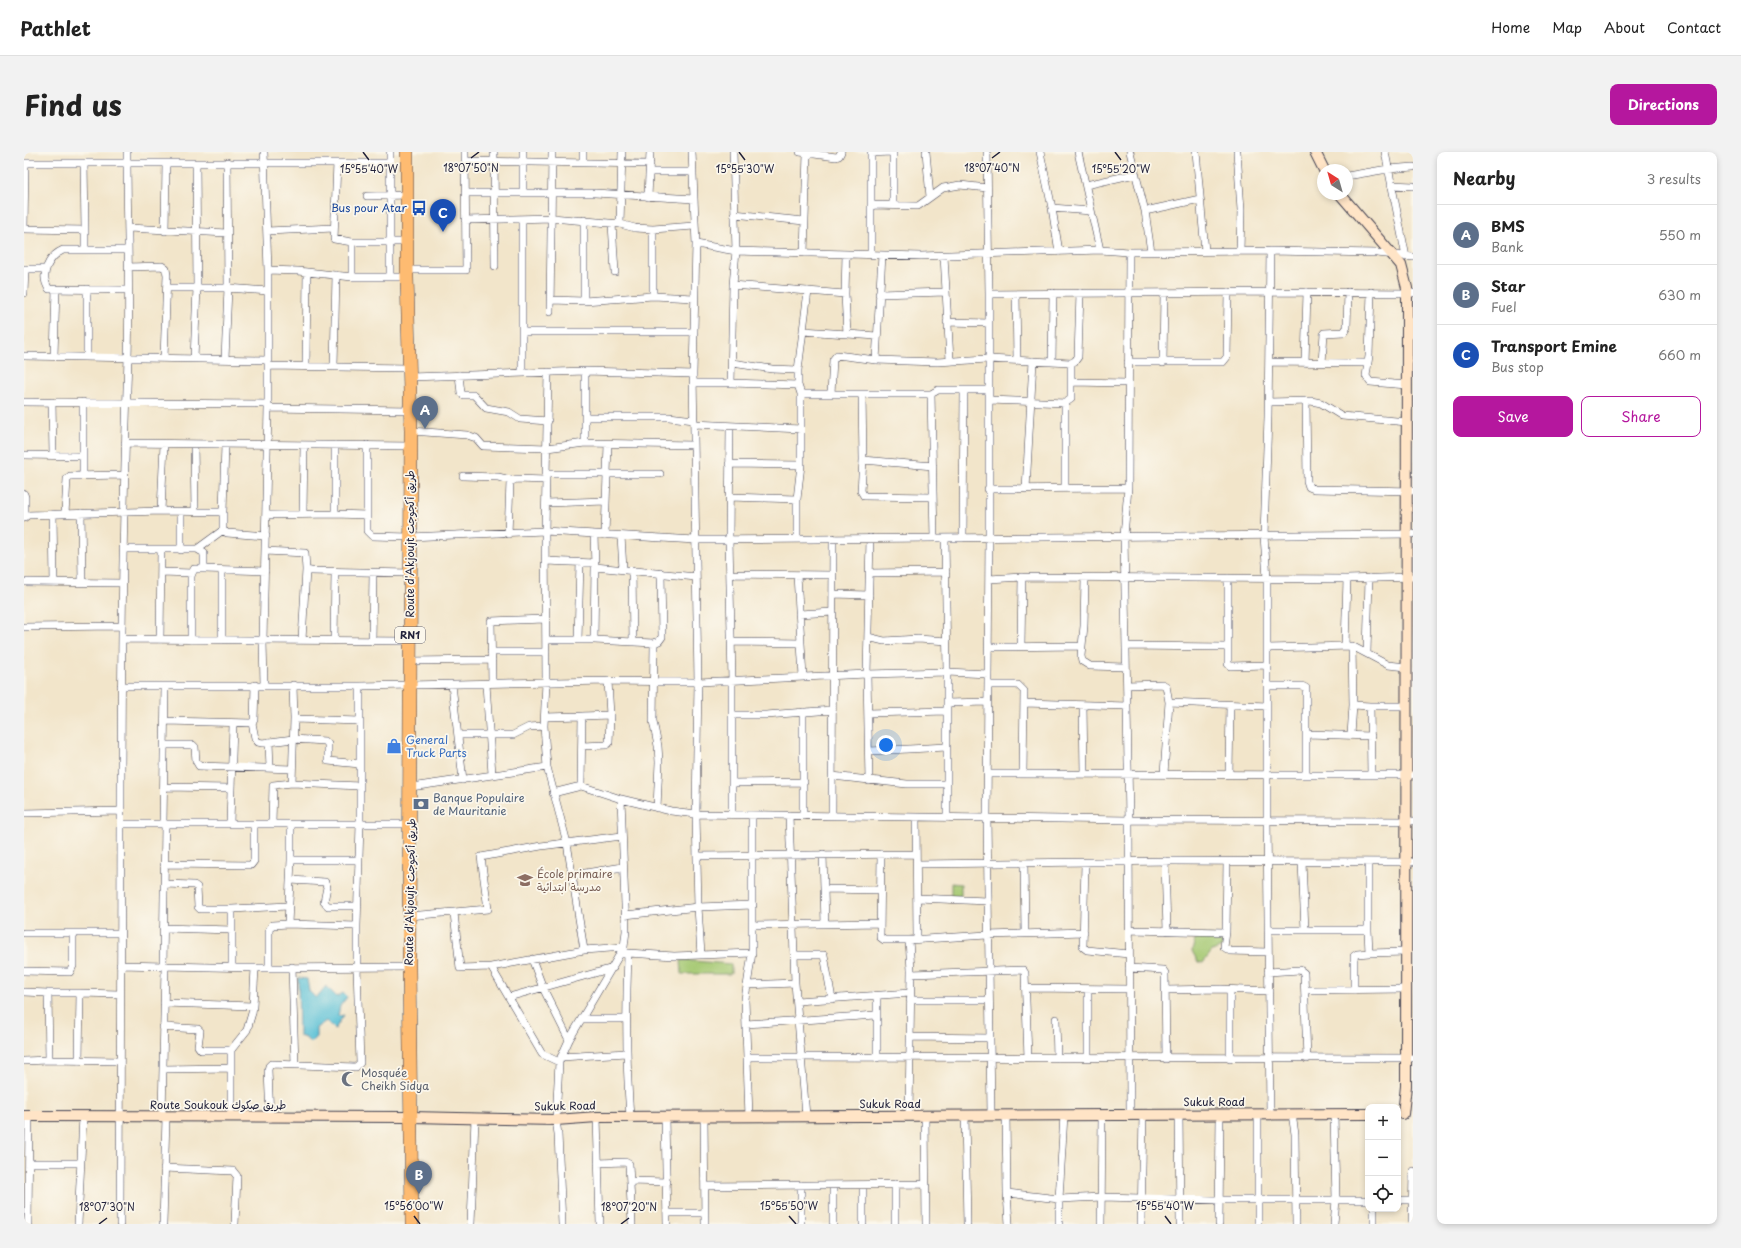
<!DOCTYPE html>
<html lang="en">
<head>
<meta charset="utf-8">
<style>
	:root { --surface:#fff; --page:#f2f2f2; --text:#222; --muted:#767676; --line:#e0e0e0; --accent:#b5179e }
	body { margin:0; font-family:"Playpen Sans","Playpen Sans Arabic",sans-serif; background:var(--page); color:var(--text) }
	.controls { position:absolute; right:12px; bottom:12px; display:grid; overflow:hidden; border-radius:8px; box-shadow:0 2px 6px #0003 }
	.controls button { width:36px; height:36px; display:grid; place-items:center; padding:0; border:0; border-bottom:1px solid var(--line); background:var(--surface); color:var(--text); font:20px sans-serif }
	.compass { position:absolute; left:1293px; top:12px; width:36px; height:36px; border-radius:50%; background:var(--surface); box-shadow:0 2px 6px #0003; rotate:323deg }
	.you { position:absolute; left:862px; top:593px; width:14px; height:14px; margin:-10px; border:3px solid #fff; border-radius:50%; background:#1a73e8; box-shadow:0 0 0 6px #1a73e833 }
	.badge { display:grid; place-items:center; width:26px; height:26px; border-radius:50%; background:var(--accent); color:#fff; font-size:13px; font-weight:700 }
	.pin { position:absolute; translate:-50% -33px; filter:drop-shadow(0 1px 2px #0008) }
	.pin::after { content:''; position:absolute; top:21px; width:14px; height:12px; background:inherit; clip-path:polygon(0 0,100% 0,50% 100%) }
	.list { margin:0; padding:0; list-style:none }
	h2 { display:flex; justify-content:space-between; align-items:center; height:52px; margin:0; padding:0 16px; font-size:17px }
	h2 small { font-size:13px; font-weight:400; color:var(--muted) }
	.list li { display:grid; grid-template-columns:26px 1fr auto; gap:12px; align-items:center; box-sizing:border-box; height:60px; padding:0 16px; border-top:1px solid var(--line) }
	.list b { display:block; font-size:15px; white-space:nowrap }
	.list p { margin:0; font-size:13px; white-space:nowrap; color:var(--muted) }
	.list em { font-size:13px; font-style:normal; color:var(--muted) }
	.actions { display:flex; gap:8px; padding:12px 16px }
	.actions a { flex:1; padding:9px 0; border:1px solid var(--accent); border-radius:8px; text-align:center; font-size:14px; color:var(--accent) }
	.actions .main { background:var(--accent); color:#fff }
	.icon { flex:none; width:22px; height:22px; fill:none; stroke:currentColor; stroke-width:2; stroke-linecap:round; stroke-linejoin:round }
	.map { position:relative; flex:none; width:1389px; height:1072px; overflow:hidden; border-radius:8px }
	header { display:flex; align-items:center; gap:24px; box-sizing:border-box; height:56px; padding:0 20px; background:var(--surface); border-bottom:1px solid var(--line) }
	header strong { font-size:19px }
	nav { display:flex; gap:22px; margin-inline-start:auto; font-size:14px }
	.intro { display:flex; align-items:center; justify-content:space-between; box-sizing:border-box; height:96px; padding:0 24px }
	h1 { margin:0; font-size:28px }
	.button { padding:10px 18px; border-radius:8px; background:var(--accent); color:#fff; font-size:14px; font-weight:700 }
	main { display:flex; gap:24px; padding:0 24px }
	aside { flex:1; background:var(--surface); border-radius:8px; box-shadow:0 2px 6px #0003 }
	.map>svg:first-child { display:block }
	.green { fill:#a6c973; stroke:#647657 }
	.water { fill:#59c0d6; stroke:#3e7188 }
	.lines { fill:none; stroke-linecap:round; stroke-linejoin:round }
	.street-casing { stroke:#413f50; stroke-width:8 }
	.secondary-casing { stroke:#413f50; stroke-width:12 }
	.highway-casing { stroke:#413f50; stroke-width:14 }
	.street { stroke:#fff; stroke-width:7 }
	.secondary { stroke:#ffe4c6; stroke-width:10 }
	.highway { stroke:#febb71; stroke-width:13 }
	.ticks { fill:none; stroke:#22223b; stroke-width:1.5 }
	.labels { text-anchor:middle; stroke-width:3.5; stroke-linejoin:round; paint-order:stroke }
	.shield { fill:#fbf7ec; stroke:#636270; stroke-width:1 }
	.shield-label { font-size:10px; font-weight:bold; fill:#22223b }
	.transit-label { font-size:11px; fill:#164399; stroke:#fbf7ec; text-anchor:end }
	.street-label { font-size:11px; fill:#22223b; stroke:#fbf7ec }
	.shop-label { font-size:11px; fill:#366cbe; stroke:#fbf7ec; text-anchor:start }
	.service-label { font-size:11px; fill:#4e5e75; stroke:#fbf7ec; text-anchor:start }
	.education-label { font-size:11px; fill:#785e54; stroke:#fbf7ec; text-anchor:start }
	.worship-label { font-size:11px; fill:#5b616d; stroke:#fbf7ec; text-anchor:start }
	.ticks-label { font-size:10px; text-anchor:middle; fill:#22223b; stroke:#fbf7ec; stroke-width:3.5; stroke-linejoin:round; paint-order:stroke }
</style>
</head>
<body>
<header>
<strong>Pathlet</strong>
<nav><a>Home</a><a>Map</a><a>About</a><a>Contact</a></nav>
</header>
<div class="intro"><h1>Find us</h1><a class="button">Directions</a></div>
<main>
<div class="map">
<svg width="1389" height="1072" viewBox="0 0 1389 1072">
	<rect width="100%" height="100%" fill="#fbf7ec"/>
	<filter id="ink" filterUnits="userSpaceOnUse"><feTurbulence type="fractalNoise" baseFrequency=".025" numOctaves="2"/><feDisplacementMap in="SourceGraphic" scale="8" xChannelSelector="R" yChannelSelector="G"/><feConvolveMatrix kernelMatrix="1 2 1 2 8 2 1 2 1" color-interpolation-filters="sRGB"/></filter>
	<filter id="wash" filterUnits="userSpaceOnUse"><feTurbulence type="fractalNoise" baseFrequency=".012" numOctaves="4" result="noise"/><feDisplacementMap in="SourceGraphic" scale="16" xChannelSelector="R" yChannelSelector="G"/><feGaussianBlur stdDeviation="0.9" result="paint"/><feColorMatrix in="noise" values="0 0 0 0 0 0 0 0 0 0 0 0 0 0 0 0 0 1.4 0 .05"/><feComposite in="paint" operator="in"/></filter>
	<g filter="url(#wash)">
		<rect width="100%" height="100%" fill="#f2e5ca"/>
		<path class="green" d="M927 731 937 732V744L927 745Z
			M1178 783 1194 785 1198 790V795L1188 799 1179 811 1174 810 1168 799 1171 788Z
			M657 808 707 812V822H658Z"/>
		<path class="water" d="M274 826 283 827 285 839 292 846 302 834 313 845 319 841 323 845 316 854 314 864 320 863 311 877 302 869 292 876V885L286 891 282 886 275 884Z"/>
	</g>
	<g filter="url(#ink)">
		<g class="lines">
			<defs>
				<path id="street" d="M366 0V125
					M470 0 471 114
					M499 0V41
					M559 0V9
					M776 0 812 5 815 4 817 0
					M847 0V103
					M869 0V53
					M902 0 906 45
					M963 0 965 142V386L963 666 967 962
					M1016 0 1028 56 1035 100
					M1054 0 1076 98
					M1106 0 1121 59 1127 100
					M1172 0 1181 99
					M1213 0 1217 58 1216 99
					M1361 0 1382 105
					M847 1 866 0
					M441 9 626 12
					M0 11H366
					M60 11 61 78
					M313 11 310 87 328 90H383
					M625 20H669
					M1323 24 1364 17 1389 15
					M1062 33 1111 22
					M1367 33 1389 34
					M441 41H571L670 47
					M343 44 383 43
					M624 45 626 0
					M847 53 894 54 919 36 936 33 963 36
					M1028 56 1067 59
					M1121 59 1176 47
					M710 62 780 69
					M441 68 528 66 596 72 611 76 629 77 670 74
					M560 68V149
					M588 72 591 120
					M596 72 598 0
					M104 76 203 81
					M0 77 61 78V98
					M0 77 1 11
					M141 79 142 11
					M243 79 310 76
					M328 90V125
					M672 92 712 99 897 104 1076 98 1105 100 1246 99 1353 101 1389 105
					M1246 99 1244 265 1240 384 1243 426V667L1246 962
					M1105 100 1104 336 1100 384 1105 668 1106 962
					M780 101 783 1
					M822 102 821 142 823 182
					M920 104 926 208
					M104 115 138 114 142 117 143 123 140 206
					M0 117H22
					M244 118 274 119 328 125H383
					M383 118H442L441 0
					M709 133 821 142
					M143 136H204L244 139
					M104 138 25 137C15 123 25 104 39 98H104
					M1347 140 1345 204 1342 224 1346 230 1383 233
					M0 141 1 117
					M855 142 922 140
					M965 142 1245 140 1389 141
					M992 142 993 208
					M629 144V77
					M527 148 560 149 629 144 670 146
					M526 160 528 0
					M923 170 965 171
					M779 179 853 184
					M498 180V67
					M0 204 244 208
					M30 204 32 137
					M63 205V137
					M170 207 173 136 172 11
					M201 207 204 136 203 10
					M852 208 858 103
					M1028 210 1029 141
					M1104 210H1199L1203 205 1204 140
					M1245 210 1344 211
					M708 211 748 217 774 218
					M1139 211 1140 141
					M1281 211 1283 140
					M1298 211 1300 181 1320 180 1323 175 1324 140
					M244 214 385 216
					M282 214 283 120
					M310 214 312 123
					M561 219V291
					M498 221V180H670
					M435 223 437 241 439 243H450L462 256 485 260 496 267 524 269
					M386 225 561 219 669 222
					M1047 230 1104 231
					M670 231H707L774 233 777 242H907L914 238H965
					M707 231 709 133 712 99 709 0
					M774 233V218L784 139
					M807 241 809 208 813 203 852 208 913 210 964 207 1047 211 1051 209 1054 205 1056 141
					M838 242 839 308 837 339 840 344 909 345
					M907 242 910 386
					M965 248 1041 251 1047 247V211
					M1282 249 1283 329 1285 335 1290 337 1389 339
					M0 250 244 252
					M28 250 29 303
					M1245 250 1287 249 1297 251 1318 264 1383 270
					M244 256 387 258
					M561 265H645L670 268
					M670 272 777 277
					M706 274 705 387 708 529V662
					M387 279 443 283 452 286 459 294 523 296 561 291 670 293
					M101 291 387 294
					M170 292 171 359
					M343 293V379L348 384 386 385 521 379 671 388 1389 382
					M0 303 59 304V250
					M59 304V324
					M839 308 909 314
					M705 312 777 313
					M522 322H636
					M439 324 474 325 487 328
					M1041 336V251
					M964 337 1104 336
					M1002 337 1009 209
					M0 342 1 345V364
					M705 345 773 347
					M522 351 582 349
					M137 359 140 292
					M157 360V398
					M199 360 201 292
					M57 361 58 431
					M279 361 280 294
					M29 362 30 431
					M41 362 43 327 46 324 100 323
					M311 362 343 363
					M242 363 311 362V293
					M0 366 4 363 137 359 199 360V378L203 381 242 384
					M484 382 486 330 492 327 522 328
					M581 383 584 292
					M597 384 599 417
					M773 386V347L777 313V242
					M921 386 923 520V666
					M939 386 940 238
					M99 397H173L180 401V417L241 419
					M173 397 199 378
					M241 399 281 401 282 418 287 419 386 421
					M521 409 571 411
					M571 415 672 425
					M608 418 609 490
					M137 420 168 421
					M845 421 922 420
					M706 422 809 423
					M773 423 779 525
					M1061 426 1060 474 1057 504 1058 509 1066 514 1102 515
					M1204 426V512L1206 514 1243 513
					M965 427 998 425 1323 427 1389 425
					M0 430 98 431
					M809 442 845 443
					M775 462 809 460
					M0 475 98 474
					M844 485 860 489 894 487 923 489
					M98 487 386 489
					M136 488 137 398
					M167 488V424L170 417H180
					M198 488V418
					M278 488 282 418
					M522 488H570L630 491 629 569 634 594 635 610 633 656
					M554 488 556 410
					M570 488 571 415 570 382
					M310 489 311 420
					M348 489 349 421
					M707 490 777 491
					M630 491 635 489 638 485 637 421
					M997 494 998 425
					M1102 494 1203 495
					M1321 494 1323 427
					M1328 494 1329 553 1346 554
					M965 495 1058 494
					M1243 496 1328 494 1364 513 1383 515
					M467 500H522
					M1343 501 1345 426
					M385 509 468 508
					M468 531 467 469 521 467
					M462 532 468 622
					M240 533 239 489 244 256V118L240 0
					M269 533 270 567 268 631 336 634
					M428 533 439 628
					M964 533H994L1000 539 999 622
					M1103 533 1138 532 1142 534 1145 550 1140 622
					M97 534H336L584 529 674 530 843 522 923 520 964 522
					M1243 534H1278L1282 536V623
					M1145 550 1243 554
					M923 551 964 550
					M1000 551 1103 554
					M1059 553 1060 622
					M779 560V664
					M844 561 923 559
					M708 563H742L808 558
					M558 564 586 563 584 529
					M521 565 558 564 557 634
					M270 567 336 569
					M141 569 228 571 230 568 231 533
					M228 571 231 586 234 590 238 591 269 587 301 589 304 592V609L336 612
					M1283 582 1347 584
					M434 583H489L505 575 520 574
					M1327 583 1329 553
					M245 590 246 616
					M140 593H169L171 595 172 609 175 614 268 617
					M558 594 582 593 585 591 586 563
					M846 599 923 595
					M523 615 543 691 560 798 600 795 545 888 535 910 532 968 534 982 538 1072
					M963 622 1389 623
					M1205 622 1206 553
					M1347 623 1346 554H1383
					M808 624 883 632H923
					M845 629 843 522 846 386
					M708 631 780 630
					M140 635 206 636
					M387 635 523 615 520 574 522 530 521 379 524 220
					M529 641 557 634 597 647 602 779 600 795
					M597 647 647 659 672 662 1105 668 1389 669
					M97 659C97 507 99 356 104 205 106 137 103 68 103 0
					M0 661 97 659 96 1072
					M765 663 771 831 782 964
					M808 664 809 386
					M892 665 893 787
					M206 671 209 572
					M98 672H387
					M139 672 141 534
					M248 672 249 633 268 631
					M267 672V708H335
					M799 702 801 772
					M857 702 856 785 860 788H885
					M673 704 892 702
					M1141 709 1143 779
					M1203 710 1202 780 1200 795 1206 799 1244 800
					M1278 710 1281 778
					M1344 710V778L1345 801 1382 800
					M1000 711 1001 782
					M1061 711 1059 795 1063 798 1105 802
					M140 712 227 713 230 709V672
					M893 712 1148 709 1389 710
					M549 723 599 715
					M266 728 301 730 303 735 300 750 304 754H334
					M140 732 170 733 173 735 174 755 176 757H208
					M800 737 857 738
					M893 746 963 749
					M430 761 436 816 467 815 518 902 535 910
					M601 763 674 755 672 662 674 530 669 222 672 92 668 0
					M385 764 464 757 457 705 517 694 598 684
					M264 772 267 708
					M728 773 856 771
					M139 776 208 778V757L264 754
					M1105 778 1202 780
					M1244 778H1344
					M0 781H96
					M604 801 650 804 728 801 721 847 725 965
					M728 801V663
					M599 802 604 801C602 856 602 911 606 965
					M677 803 674 755 729 753
					M770 803H800L808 847
					M508 807 519 836 545 888
					M96 813 231 816 385 815
					M139 814 141 672
					M208 815V778
					M268 815 271 913
					M467 815 560 798
					M245 816V778L248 773 264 772 333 774 336 672V534
					M1105 816 1139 818 1141 821 1142 907
					M0 819 46 820 49 814V781
					M1244 820 1276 818 1280 821 1283 907
					M887 822 999 818 1001 821 1004 906
					M723 833 771 831
					M1001 836 1105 837
					M1142 838 1197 837 1245 839
					M1281 838 1382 837
					M1330 838V804L1333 802 1345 801
					M0 840 24 841
					M853 844V906
					M485 845 589 816
					M886 848H965
					M773 849 886 841
					M140 851 229 854
					M558 867H602
					M1032 867 1033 906
					M722 872 852 863
					M139 875 174 877 176 879 174 894 177 898H207
					M886 885 966 886
					M537 905 603 901
					M723 905 1389 906
					M1064 906V837
					M1206 907V838
					M25 908 24 841H56
					M0 909 25 908 96 909
					M55 909 56 841 96 842
					M139 917 206 916
					M1155 962 1156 1072
					M1268 962 1271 982 1272 1072
					M1310 962 1312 1048 1310 1072
					M941 963 943 1072
					M982 963 983 1041 985 1072
					M885 964 887 818 885 788 963 783 1060 780
					M901 964 902 1072
					M138 965 141 814
					M207 965V898L223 878 228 861 229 854 231 816
					M573 965 576 1072
					M641 965 643 1072
					M680 965 681 1072
					M246 966 244 918 245 914 247 912 332 915 336 911 333 815V774
					M5 1011H56
					M574 1011 601 1010 605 1012 608 1072
					M140 1016 209 1019 213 1024 211 1072
					M607 1029 643 1030
					M839 1033V1072
					M681 1034 902 1032
					M983 1041 1035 1047 1078 1045 1196 1048H1344
					M1374 1048H1389
					M643 1061H681
					M4 1072 5 964
					M54 1072 59 964
					M139 1072 142 965
					M447 1072 451 966
					M777 1072V1033
					M809 1072V1033
					M871 1072V1032
					M1035 1072V1047L1040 963
					M1077 1072 1078 963
					M1117 1072 1119 962
					M1195 1072 1196 962
					M1234 1072V962
					M1350 1072V1057
					M1388 1072 1389 1019"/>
				<path id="secondary" d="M1291 0 1300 18
					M1316 42 1377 113 1383 136 1382 934 1379 962
					M0 964 387 965 532 968 573 965 1344 962"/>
				<path id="highway" d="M383 0V125L387 279 385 815 388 1072"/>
			</defs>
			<use href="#street" class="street-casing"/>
			<use href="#secondary" class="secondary-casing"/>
			<use href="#highway" class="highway-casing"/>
			<use href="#street" class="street"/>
			<use href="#secondary" class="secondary"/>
			<use href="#highway" class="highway"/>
		</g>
	</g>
	<path class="ticks" d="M339 0 345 8M715 0 721 8M1091 0 1097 8M447 6 455 0M968 6 976 0M390 1064 396 1072M765 1064 772 1072M1141 1064 1147 1072M75 1072 83 1066M597 1072 605 1066"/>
	<defs>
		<symbol id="bus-bare" viewBox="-9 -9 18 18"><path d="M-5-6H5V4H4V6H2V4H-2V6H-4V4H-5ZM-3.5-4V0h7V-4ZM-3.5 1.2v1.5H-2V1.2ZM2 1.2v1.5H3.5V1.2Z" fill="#1a4fb4" stroke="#fbf7ec" stroke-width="2.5" paint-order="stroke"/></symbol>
		<symbol id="shop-bare" viewBox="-9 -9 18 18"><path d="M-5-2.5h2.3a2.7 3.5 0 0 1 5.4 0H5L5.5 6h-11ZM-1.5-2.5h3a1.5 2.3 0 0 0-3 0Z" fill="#3f7fe0" stroke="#fbf7ec" stroke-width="2.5" paint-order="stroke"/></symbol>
		<symbol id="bank-bare" viewBox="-9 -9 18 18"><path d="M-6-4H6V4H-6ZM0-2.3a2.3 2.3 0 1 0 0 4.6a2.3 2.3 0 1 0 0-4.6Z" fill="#5c6f8a" stroke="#fbf7ec" stroke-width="2.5" paint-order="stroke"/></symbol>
		<symbol id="school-bare" viewBox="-9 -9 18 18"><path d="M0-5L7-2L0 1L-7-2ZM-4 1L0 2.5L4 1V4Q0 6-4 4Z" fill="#8d6e63" stroke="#fbf7ec" stroke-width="2.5" paint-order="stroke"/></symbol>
		<symbol id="mosque-bare" viewBox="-9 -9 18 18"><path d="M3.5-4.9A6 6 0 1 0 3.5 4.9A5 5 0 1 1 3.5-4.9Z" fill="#6b7280" stroke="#fbf7ec" stroke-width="2.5" paint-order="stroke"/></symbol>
	</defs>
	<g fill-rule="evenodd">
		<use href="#bus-bare" x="384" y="45" width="22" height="22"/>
		<use href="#shop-bare" x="359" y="583" width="22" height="22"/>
		<use href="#bank-bare" x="386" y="641" width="22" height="22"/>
		<use href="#school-bare" x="490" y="717" width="22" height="22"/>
		<use href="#mosque-bare" x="314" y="916" width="22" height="22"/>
	</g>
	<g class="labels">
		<rect class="shield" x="371" y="475" width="30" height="16" rx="3"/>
		<g class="shield-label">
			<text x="386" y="487">RN1</text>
		</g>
		<g class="transit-label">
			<text x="383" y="60">Bus pour Atar</text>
		</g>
		<g class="street-label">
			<text transform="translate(386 392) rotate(-90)" y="4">Route d'Akjoujt طريق أكجوجت</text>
			<text transform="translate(386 740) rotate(-89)" y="4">Route d'Akjoujt طريق أكجوجت</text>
			<text x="1190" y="954">Sukuk Road</text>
			<text x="866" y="956">Sukuk Road</text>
			<text x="194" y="957">Route Soukouk طريق صكوك</text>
			<text transform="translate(541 954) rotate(-1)" y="4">Sukuk Road</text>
		</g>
		<g class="shop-label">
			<text x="382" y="592">General<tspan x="382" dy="13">Truck Parts</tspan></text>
		</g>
		<g class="service-label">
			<text x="409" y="650">Banque Populaire<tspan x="409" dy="13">de Mauritanie</tspan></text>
		</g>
		<g class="education-label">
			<text x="513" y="726">École primaire<tspan x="513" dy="13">مدرسة ابتدائية</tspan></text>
		</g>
		<g class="worship-label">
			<text x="337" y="925">Mosquée<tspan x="337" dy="13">Cheikh Sidya</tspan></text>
		</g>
	</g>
	<g class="ticks-label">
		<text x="447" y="20">18°07'50"N</text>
		<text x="968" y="20">18°07'40"N</text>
		<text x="345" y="21">15°55'40"W</text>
		<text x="721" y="21">15°55'30"W</text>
		<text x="1097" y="21">15°55'20"W</text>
		<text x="390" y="1058">15°56'00"W</text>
		<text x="765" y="1058">15°55'50"W</text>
		<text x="1141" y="1058">15°55'40"W</text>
		<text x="83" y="1059">18°07'30"N</text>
		<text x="605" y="1059">18°07'20"N</text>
	</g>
</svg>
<div class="controls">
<button>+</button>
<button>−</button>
<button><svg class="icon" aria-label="locate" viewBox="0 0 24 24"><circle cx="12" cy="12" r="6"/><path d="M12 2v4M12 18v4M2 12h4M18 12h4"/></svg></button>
</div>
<svg class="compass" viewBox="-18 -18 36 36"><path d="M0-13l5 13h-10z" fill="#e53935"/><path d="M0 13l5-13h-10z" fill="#767676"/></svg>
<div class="you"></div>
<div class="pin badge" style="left:401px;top:277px;background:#5c6f8a">A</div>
<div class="pin badge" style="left:395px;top:1042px;background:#5c6f8a">B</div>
<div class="pin badge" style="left:419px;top:80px;background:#1a4fb4">C</div>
</div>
<aside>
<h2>Nearby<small>3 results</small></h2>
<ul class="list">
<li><span class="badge" style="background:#5c6f8a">A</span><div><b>BMS</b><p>Bank</p></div><em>550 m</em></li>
<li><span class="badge" style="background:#5c6f8a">B</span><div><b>Star</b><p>Fuel</p></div><em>630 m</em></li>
<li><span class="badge" style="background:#1a4fb4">C</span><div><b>Transport Emine</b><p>Bus stop</p></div><em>660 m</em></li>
</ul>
<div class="actions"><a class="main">Save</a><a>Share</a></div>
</aside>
</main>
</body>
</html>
